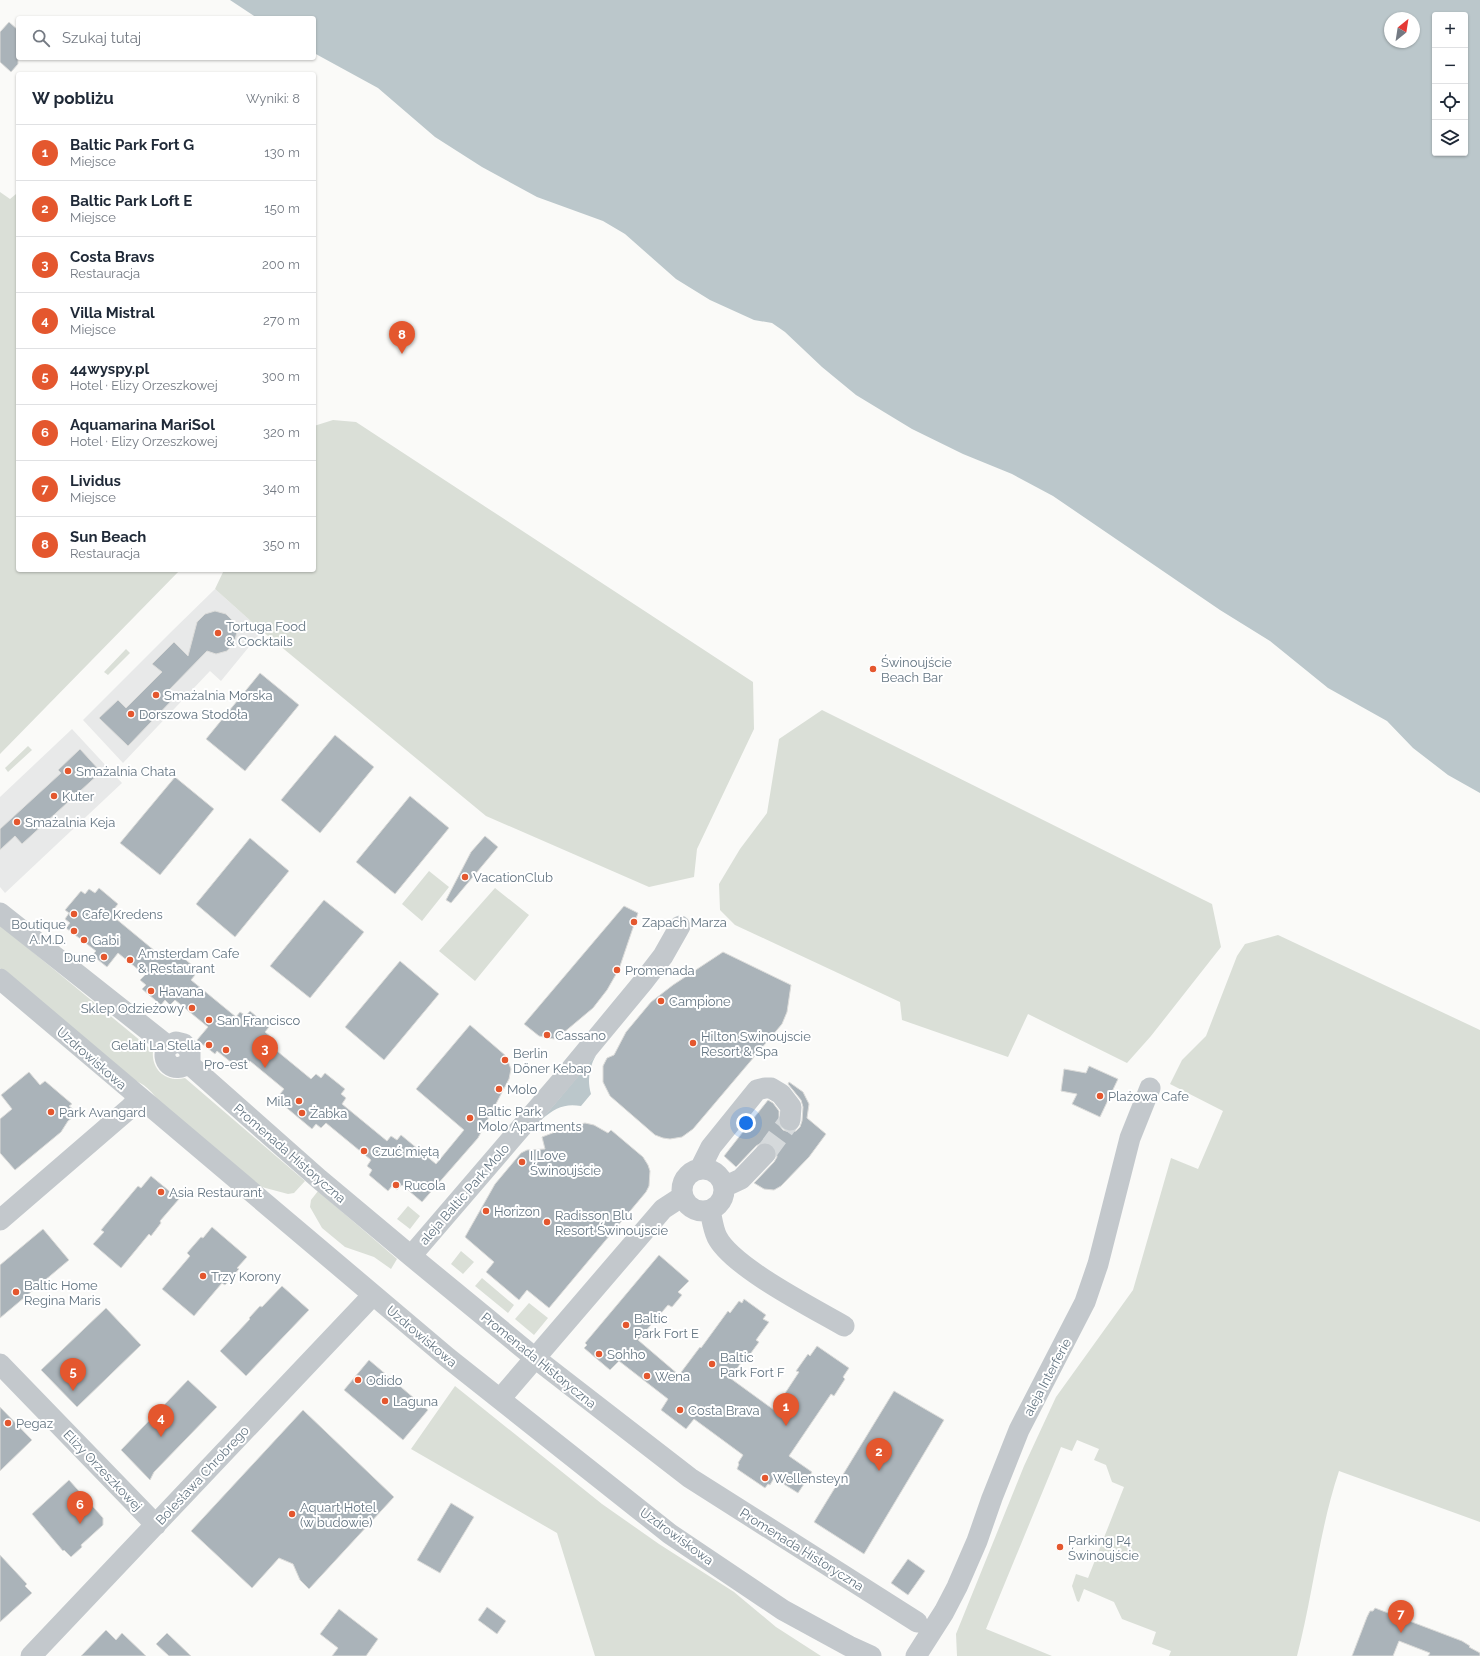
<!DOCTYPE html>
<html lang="pl">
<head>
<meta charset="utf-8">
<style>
	:root { --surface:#fff; --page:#f2f2f3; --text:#1f2937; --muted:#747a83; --line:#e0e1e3; --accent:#e4572e }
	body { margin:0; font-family:Raleway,sans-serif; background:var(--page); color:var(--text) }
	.controls { position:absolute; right:12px; top:12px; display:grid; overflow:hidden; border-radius:4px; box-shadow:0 1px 3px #0004 }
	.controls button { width:36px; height:36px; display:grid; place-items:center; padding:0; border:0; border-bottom:1px solid var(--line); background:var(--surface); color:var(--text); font:20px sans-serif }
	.compass { position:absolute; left:1384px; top:12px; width:36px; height:36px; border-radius:50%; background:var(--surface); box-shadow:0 1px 3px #0004; rotate:30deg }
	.you { position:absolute; left:746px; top:1123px; width:14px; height:14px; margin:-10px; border:3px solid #fff; border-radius:50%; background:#1a73e8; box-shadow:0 0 0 6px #1a73e833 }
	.badge { display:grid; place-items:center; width:26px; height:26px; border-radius:50%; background:var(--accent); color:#fff; font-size:13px; font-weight:700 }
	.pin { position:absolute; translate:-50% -33px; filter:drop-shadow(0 1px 2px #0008) }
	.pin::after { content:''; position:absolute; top:21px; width:14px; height:12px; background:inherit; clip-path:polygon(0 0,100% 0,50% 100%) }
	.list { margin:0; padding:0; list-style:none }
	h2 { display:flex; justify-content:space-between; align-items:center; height:52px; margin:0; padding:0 16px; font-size:17px }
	h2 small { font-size:13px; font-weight:400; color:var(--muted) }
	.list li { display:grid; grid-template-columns:26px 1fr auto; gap:12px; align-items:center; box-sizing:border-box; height:56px; padding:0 16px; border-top:1px solid var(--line) }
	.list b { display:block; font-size:15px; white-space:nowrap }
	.list p { margin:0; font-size:13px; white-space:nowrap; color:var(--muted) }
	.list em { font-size:13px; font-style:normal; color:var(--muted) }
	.icon { flex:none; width:22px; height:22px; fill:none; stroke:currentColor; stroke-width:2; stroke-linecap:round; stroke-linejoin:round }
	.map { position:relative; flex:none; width:1480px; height:1656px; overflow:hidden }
	.search { position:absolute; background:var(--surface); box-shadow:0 1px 3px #0004; left:16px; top:16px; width:300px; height:44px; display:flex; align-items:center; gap:10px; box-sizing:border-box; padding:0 14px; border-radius:4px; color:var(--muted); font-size:15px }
	.panel { position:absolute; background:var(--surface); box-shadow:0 1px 3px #0004; left:16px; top:72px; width:300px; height:500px; border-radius:4px }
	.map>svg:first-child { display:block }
	.built { fill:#e8e9e9 }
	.green { fill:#dadfd7 }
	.water { fill:#bbc7cb; fill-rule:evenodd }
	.building { fill:#aab3b9; stroke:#dcdcda }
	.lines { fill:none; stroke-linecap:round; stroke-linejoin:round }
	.minor-tunnel { stroke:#d5d9db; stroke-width:21; stroke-dasharray:21 10; stroke-linecap:butt }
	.minor { stroke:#c3c8cc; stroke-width:21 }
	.poi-dot { fill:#e4572e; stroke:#fff; stroke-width:1.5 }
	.labels { text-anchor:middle; stroke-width:4; stroke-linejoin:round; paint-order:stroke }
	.poi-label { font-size:13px; fill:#657683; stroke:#fff; text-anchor:start }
	.street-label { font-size:13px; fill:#657683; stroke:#fff }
</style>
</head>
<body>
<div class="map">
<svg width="1480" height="1656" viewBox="0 0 1480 1656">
	<rect width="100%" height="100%" fill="#fafaf8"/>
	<path class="built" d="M215 589 262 631 221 681 210 671 123 763 83 720 171 632Z
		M72 729 122 783 5 893 0 887V797Z"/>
	<path class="green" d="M0 192 10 199 16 194H18V570H180L0 754Z
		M333 420 356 422 753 682 754 729 697 849 694 877 649 887 486 816 262 631 215 589 224 570H314V426Z
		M126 649 130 653 108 675 104 672Z
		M822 710 1212 904 1221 947 1151 1036 1127 1063 1028 1014 1008 1057 902 1020 900 1002 735 925 720 910 719 884 740 849 767 813 779 739Z
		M28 746 32 750 8 772 5 768Z
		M429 871 449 887 422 921 402 904Z
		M495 888 529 915 475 981 439 951Z
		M0 925 153 1051C151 1070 167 1083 185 1078L305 1181 294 1193 288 1194 258 1186 161 1104C153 1093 144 1082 130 1079L0 968Z
		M1278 935 1480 1030V1522L1339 1471C1319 1531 1313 1595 1297 1656H1169L1171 1651 1152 1644 1156 1632 1122 1619 1114 1602 1084 1589 1079 1602 1077 1601 1072 1586 1076 1574 1088 1578 1124 1487 1112 1482 1106 1465 1094 1460 1099 1449 1077 1440 1072 1451 1061 1447 986 1629 1052 1656H957L956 1634 1024 1466 1056 1397 1133 1290 1171 1158 1198 1169 1223 1111 1170 1084 1182 1060 1206 1036 1237 956 1245 944Z
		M318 1191 397 1259 391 1269 374 1257 345 1247 322 1228 310 1207 311 1200Z
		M408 1206 420 1216 410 1229 397 1219Z
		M461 1251 474 1262 463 1274 451 1264Z
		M482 1278 514 1305 508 1313 475 1286Z
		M529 1303 548 1318 534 1335 515 1319Z
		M455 1386 602 1504 659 1544 734 1592 776 1627 821 1656H595L557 1533 411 1449Z"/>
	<path class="water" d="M230 0H1480V793L1448 775 1413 748 1387 721 1328 688 1270 641 1220 610 1053 496 1012 474 963 454 912 429 856 395 822 367 785 332 772 323 754 320 710 300 676 279 625 234 603 221 537 197 482 167 435 137 378 88 314 53V18H257ZM1435 15H1465V153H1435ZM1390 18H1414V42H1390Z
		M596 1055C589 1068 587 1080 591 1094L581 1106C565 1103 555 1108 542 1119Z"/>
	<path class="building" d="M9 22 18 30V64L11 72 0 62V32Z
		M215 611 226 614 234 622 237 632 234 643 227 651 216 654 207 651 168 691 175 697 128 746 99 718 118 700 126 708 162 672 152 664 174 642 188 656 197 622 205 614Z
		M260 673 299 705 245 771 206 739Z
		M335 735 374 767 320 833 281 800Z
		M80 749 101 772 22 844 15 836 0 850V829L61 773 58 770Z
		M175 777 214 809 160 875 120 843Z
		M410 796 449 828 395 894 356 862Z
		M485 836 498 847 451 903 446 900 471 852Z
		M250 838 289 871 235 937 196 904Z
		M99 888 118 904 114 909 120 913 115 918 161 956 165 950 170 955 174 950 193 966 190 970 195 975 191 980 236 1017 240 1012 246 1016 250 1011 269 1027 265 1032 271 1037 266 1042 311 1079 316 1074 321 1078 325 1073 345 1089 341 1094 346 1098 342 1104 387 1141 391 1136 397 1140 401 1135 436 1164 464 1130 416 1089 470 1025 506 1056 511 1069 509 1079 478 1138 422 1202 402 1185 397 1190 392 1186 388 1191 369 1175 372 1170 367 1166 371 1160 326 1123 321 1128 316 1124 312 1129 276 1099 284 1089 250 1061 246 1067 240 1062 237 1067 217 1051 215 1054 197 1040 208 1027 175 1000 170 1005 165 1000 161 1005 142 989 146 985 140 980 145 975 118 953 107 967 92 955 96 951 66 928 70 923 65 919 69 913 65 910 81 891 85 894 89 889 95 893Z
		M324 900 364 932 310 998 270 966Z
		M624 906 638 913 619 969 607 990 593 1008 562 1034 554 1039 539 1036 524 1024Z
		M723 952 791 985 787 1012 782 1024 693 1129 682 1137 670 1139 663 1138 655 1135 610 1096 603 1082V1066L607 1058 614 1055 626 1032 651 1002 673 985Z
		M400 961 439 994 384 1060 345 1027Z
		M1089 1066 1118 1079 1100 1117 1072 1104 1077 1094 1061 1091 1064 1069 1086 1073Z
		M29 1072 40 1085 45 1081 72 1104 69 1106 78 1113 68 1121 61 1132 15 1170 0 1153V1119L12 1109 1 1095Z
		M789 1082 803 1092 809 1104 807 1118 826 1134 809 1157 781 1186 774 1190 764 1189 754 1183 774 1162 777 1157 776 1150 773 1145 767 1142 761 1143 756 1146 736 1167 724 1156 768 1100 773 1103 779 1111V1125L783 1130 789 1132 796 1131 800 1127 802 1121 803 1107 801 1100 788 1084Z
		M585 1123 594 1125 608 1133 611 1130 643 1157 648 1165 650 1171 649 1186 646 1192 549 1308 527 1290 519 1300 486 1272 494 1262 465 1237 495 1184 521 1153 527 1150 545 1149 542 1137 568 1127Z
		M151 1176 179 1199 160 1221 161 1223 151 1236 149 1234 121 1268 93 1244 104 1232 101 1230 138 1186 141 1188Z
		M212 1227 247 1257 237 1268 239 1269 225 1285 222 1283 194 1316 162 1289 190 1256 187 1253 201 1237 203 1238Z
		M43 1229 69 1260 0 1318V1265Z
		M659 1255 689 1281 678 1292 682 1295 672 1307 668 1305 638 1340 679 1375 700 1347 701 1348 728 1311 730 1313 739 1301 742 1303 744 1299 766 1315 763 1319 769 1322 756 1340 759 1342 748 1357 746 1356 730 1378 774 1410 799 1372 796 1371 808 1354 810 1356 817 1346 849 1368 843 1377 845 1379 834 1396 831 1394 789 1456 812 1472 798 1493 774 1478 770 1485 768 1484 765 1488 737 1469 739 1464 738 1463 743 1455 694 1419 686 1429 661 1410 668 1399 619 1361 610 1370 584 1348 587 1345 585 1343Z
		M282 1286 309 1310 246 1376 220 1351 250 1319 249 1318 260 1306 262 1307Z
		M106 1308 141 1345 77 1407 41 1370Z
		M369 1360 428 1410 403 1440 344 1390Z
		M188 1380 217 1407 154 1472 150 1480 121 1450Z
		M894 1391 944 1420 864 1554 814 1522Z
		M0 1407 32 1440 0 1471Z
		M303 1410 394 1497 309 1589 300 1580 293 1564 279 1558 252 1588 191 1531Z
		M69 1480 103 1518V1525L81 1545 82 1547 71 1557 64 1550 63 1551 32 1514Z
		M451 1503 474 1517 440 1573 417 1560Z
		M0 1555 27 1584 25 1586 32 1593 0 1622Z
		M908 1559 925 1571 908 1595 891 1583Z
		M487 1607 506 1621 497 1634 478 1620Z
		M1375 1608 1462 1641 1470 1646 1469 1647 1480 1653V1656H1428L1430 1653 1399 1641 1393 1656H1352L1367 1617 1370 1611H1373Z
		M339 1609 378 1639 366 1656H332L338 1648 320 1634Z
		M106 1630 116 1640 122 1633 146 1656H81Z
		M167 1633 191 1656H169L156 1644Z"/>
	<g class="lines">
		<path class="minor-tunnel" d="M765 1154 790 1120"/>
		<path class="minor" d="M0 913 168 1046 176 1042 184 1044 190 1051V1060L188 1063 319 1179 411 1256 535 1358 690 1478 917 1622
			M0 979 448 1358 670 1534 783 1610 849 1646 871 1656
			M168 1046C158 1061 175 1075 188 1063
			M682 1190a21 21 0 1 1 42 0a21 21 0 1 1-42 0Z
			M700 1169 711 1147 757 1090 765 1088H771L781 1094 791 1107 790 1120
			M724 1187 741 1179 765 1154
			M710 1210C712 1219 713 1229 717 1237 732 1267 813 1308 844 1326
			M0 1220 130 1108 139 1098
			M411 1256 562 1080 643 982 663 956 680 926
			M0 1364 156 1525
			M500 1399 663 1209 683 1196
			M31 1656 373 1295
			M916 1656 944 1612 957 1587 977 1541 992 1498 1019 1430 1085 1302 1098 1264 1130 1138 1150 1088"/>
	</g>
	<g class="poi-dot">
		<circle cx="218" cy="633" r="4"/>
		<circle cx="873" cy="669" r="4"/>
		<circle cx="156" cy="695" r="4"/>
		<circle cx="131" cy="714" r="4"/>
		<circle cx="68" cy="771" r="4"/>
		<circle cx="54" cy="796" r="4"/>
		<circle cx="17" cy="822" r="4"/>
		<circle cx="465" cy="877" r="4"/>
		<circle cx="74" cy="914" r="4"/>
		<circle cx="634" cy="922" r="4"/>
		<circle cx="74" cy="931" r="4"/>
		<circle cx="84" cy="940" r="4"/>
		<circle cx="104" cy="957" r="4"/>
		<circle cx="130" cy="960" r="4"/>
		<circle cx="617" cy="970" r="4"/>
		<circle cx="151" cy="991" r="4"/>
		<circle cx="661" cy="1001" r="4"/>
		<circle cx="192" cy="1008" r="4"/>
		<circle cx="209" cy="1020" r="4"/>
		<circle cx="547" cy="1035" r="4"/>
		<circle cx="693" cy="1043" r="4"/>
		<circle cx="209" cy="1045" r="4"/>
		<circle cx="226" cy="1050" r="4"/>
		<circle cx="505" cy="1060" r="4"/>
		<circle cx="499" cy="1089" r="4"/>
		<circle cx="1100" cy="1096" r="4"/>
		<circle cx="299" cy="1101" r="4"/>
		<circle cx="51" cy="1112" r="4"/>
		<circle cx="302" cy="1113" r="4"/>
		<circle cx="470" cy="1118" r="4"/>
		<circle cx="364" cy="1151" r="4"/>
		<circle cx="522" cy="1162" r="4"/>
		<circle cx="396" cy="1185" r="4"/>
		<circle cx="161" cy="1192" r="4"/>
		<circle cx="486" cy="1211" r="4"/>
		<circle cx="547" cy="1222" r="4"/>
		<circle cx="203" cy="1276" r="4"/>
		<circle cx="16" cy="1292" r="4"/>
		<circle cx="626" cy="1325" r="4"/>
		<circle cx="599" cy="1354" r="4"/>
		<circle cx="712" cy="1364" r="4"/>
		<circle cx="647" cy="1376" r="4"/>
		<circle cx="358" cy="1380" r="4"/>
		<circle cx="385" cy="1401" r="4"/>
		<circle cx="680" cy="1410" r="4"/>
		<circle cx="8" cy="1423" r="4"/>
		<circle cx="765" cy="1478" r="4"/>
		<circle cx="292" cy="1514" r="4"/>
		<circle cx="1060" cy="1547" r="4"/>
	</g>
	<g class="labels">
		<g class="poi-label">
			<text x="226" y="631">Tortuga Food<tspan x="226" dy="15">&amp; Cocktails</tspan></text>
			<text x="881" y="667">Świnoujście<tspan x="881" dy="15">Beach Bar</tspan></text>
			<text x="164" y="700">Smażalnia Morska</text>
			<text x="139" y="719">Dorszowa Stodoła</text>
			<text x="76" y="776">Smażalnia Chata</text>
			<text x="62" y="801">Kuter</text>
			<text x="25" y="827">Smażalnia Keja</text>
			<text x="473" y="882">VacationClub</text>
			<text x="82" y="919">Cafe Kredens</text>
			<text x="642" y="927">Zapach Marza</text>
			<text x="66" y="929" text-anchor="end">Boutique<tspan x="66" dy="15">A.M.D.</tspan></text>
			<text x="92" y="945">Gabi</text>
			<text x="138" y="958">Amsterdam Cafe<tspan x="138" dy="15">&amp; Restaurant</tspan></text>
			<text x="96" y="962" text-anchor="end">Dune</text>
			<text x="625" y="975">Promenada</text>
			<text x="159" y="996">Havana</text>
			<text x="669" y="1006">Campione</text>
			<text x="184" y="1013" text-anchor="end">Sklep Odzieżowy</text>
			<text x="217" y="1025">San Francisco</text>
			<text x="555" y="1040">Cassano</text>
			<text x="701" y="1041">Hilton Swinoujscie<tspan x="701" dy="15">Resort &amp; Spa</tspan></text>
			<text x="201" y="1050" text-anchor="end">Gelati La Stella</text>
			<text x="513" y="1058">Berlin<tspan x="513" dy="15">Döner Kebap</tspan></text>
			<text x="226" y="1069" text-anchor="middle">Pro-est</text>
			<text x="507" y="1094">Molo</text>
			<text x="1108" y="1101">Plażowa Cafe</text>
			<text x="291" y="1106" text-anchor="end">Mila</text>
			<text x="478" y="1116">Baltic Park<tspan x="478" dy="15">Molo Apartments</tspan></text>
			<text x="59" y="1117">Park Avangard</text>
			<text x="310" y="1118">Żabka</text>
			<text x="372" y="1156">Czuć miętą</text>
			<text x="530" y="1160">I Love<tspan x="530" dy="15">Świnoujście</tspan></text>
			<text x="404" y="1190">Rucola</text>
			<text x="169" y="1197">Asia Restaurant</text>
			<text x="494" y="1216">Horizon</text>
			<text x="555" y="1220">Radisson Blu<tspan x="555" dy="15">Resort Świnoujscie</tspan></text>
			<text x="211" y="1281">Trzy Korony</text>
			<text x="24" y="1290">Baltic Home<tspan x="24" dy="15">Regina Maris</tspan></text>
			<text x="634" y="1323">Baltic<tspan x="634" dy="15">Park Fort E</tspan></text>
			<text x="607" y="1359">Sohho</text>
			<text x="720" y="1362">Baltic<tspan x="720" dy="15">Park Fort F</tspan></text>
			<text x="655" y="1381">Wena</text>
			<text x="366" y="1385">Odido</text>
			<text x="393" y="1406">Laguna</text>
			<text x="688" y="1415">Costa Brava</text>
			<text x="16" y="1428">Pegaz</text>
			<text x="773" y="1483">Wellensteyn</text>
			<text x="300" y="1512">Aquart Hotel<tspan x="300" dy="15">(w budowie)</tspan></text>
			<text x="1068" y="1545">Parking P4<tspan x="1068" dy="15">Świnoujście</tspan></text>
		</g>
		<g class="street-label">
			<text transform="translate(92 1058) rotate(41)" y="5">Uzdrowiskowa</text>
			<text transform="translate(290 1153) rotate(41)" y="5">Promenada Historyczna</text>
			<text transform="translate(464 1194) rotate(-49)" y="5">aleja Baltic Park Molo</text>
			<text transform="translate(422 1336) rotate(40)" y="5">Uzdrowiskowa</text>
			<text transform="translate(539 1360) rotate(39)" y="5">Promenada Historyczna</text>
			<text transform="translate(1047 1377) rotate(-62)" y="5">aleja Interferie</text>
			<text transform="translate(103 1470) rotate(46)" y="5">Elizy Orzeszkowej</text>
			<text transform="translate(202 1475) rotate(-47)" y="5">Bolesława Chrobrego</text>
			<text transform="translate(677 1536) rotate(36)" y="5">Uzdrowiskowa</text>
			<text transform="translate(802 1549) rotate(32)" y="5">Promenada Historyczna</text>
		</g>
	</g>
</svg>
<div class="controls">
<button>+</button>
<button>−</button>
<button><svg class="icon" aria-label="locate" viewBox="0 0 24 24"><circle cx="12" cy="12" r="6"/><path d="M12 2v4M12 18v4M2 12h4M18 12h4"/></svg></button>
<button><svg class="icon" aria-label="layers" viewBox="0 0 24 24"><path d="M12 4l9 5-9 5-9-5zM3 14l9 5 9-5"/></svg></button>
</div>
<svg class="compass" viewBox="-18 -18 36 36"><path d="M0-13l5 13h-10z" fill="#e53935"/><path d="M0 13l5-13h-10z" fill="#747a83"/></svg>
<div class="you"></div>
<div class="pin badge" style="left:786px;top:1426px">1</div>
<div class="pin badge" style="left:879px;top:1471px">2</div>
<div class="pin badge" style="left:265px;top:1068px">3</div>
<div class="pin badge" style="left:161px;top:1437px">4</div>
<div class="pin badge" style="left:73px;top:1391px">5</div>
<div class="pin badge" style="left:80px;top:1524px">6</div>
<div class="pin badge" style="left:1401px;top:1633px">7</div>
<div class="pin badge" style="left:402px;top:354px">8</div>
<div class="search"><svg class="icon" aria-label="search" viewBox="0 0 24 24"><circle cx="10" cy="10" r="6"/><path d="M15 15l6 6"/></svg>Szukaj tutaj</div>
<section class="panel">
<h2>W pobliżu<small>Wyniki: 8</small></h2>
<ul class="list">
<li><span class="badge">1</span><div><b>Baltic Park Fort G</b><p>Miejsce</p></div><em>130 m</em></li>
<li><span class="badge">2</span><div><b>Baltic Park Loft E</b><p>Miejsce</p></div><em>150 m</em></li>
<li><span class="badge">3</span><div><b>Costa Bravs</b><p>Restauracja</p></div><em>200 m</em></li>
<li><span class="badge">4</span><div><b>Villa Mistral</b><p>Miejsce</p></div><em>270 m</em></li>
<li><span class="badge">5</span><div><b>44wyspy.pl</b><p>Hotel · Elizy Orzeszkowej</p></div><em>300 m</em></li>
<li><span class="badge">6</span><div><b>Aquamarina MariSol</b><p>Hotel · Elizy Orzeszkowej</p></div><em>320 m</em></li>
<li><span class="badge">7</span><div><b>Lividus</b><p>Miejsce</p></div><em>340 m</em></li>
<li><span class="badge">8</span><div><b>Sun Beach</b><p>Restauracja</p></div><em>350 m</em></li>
</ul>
</section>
</div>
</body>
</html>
